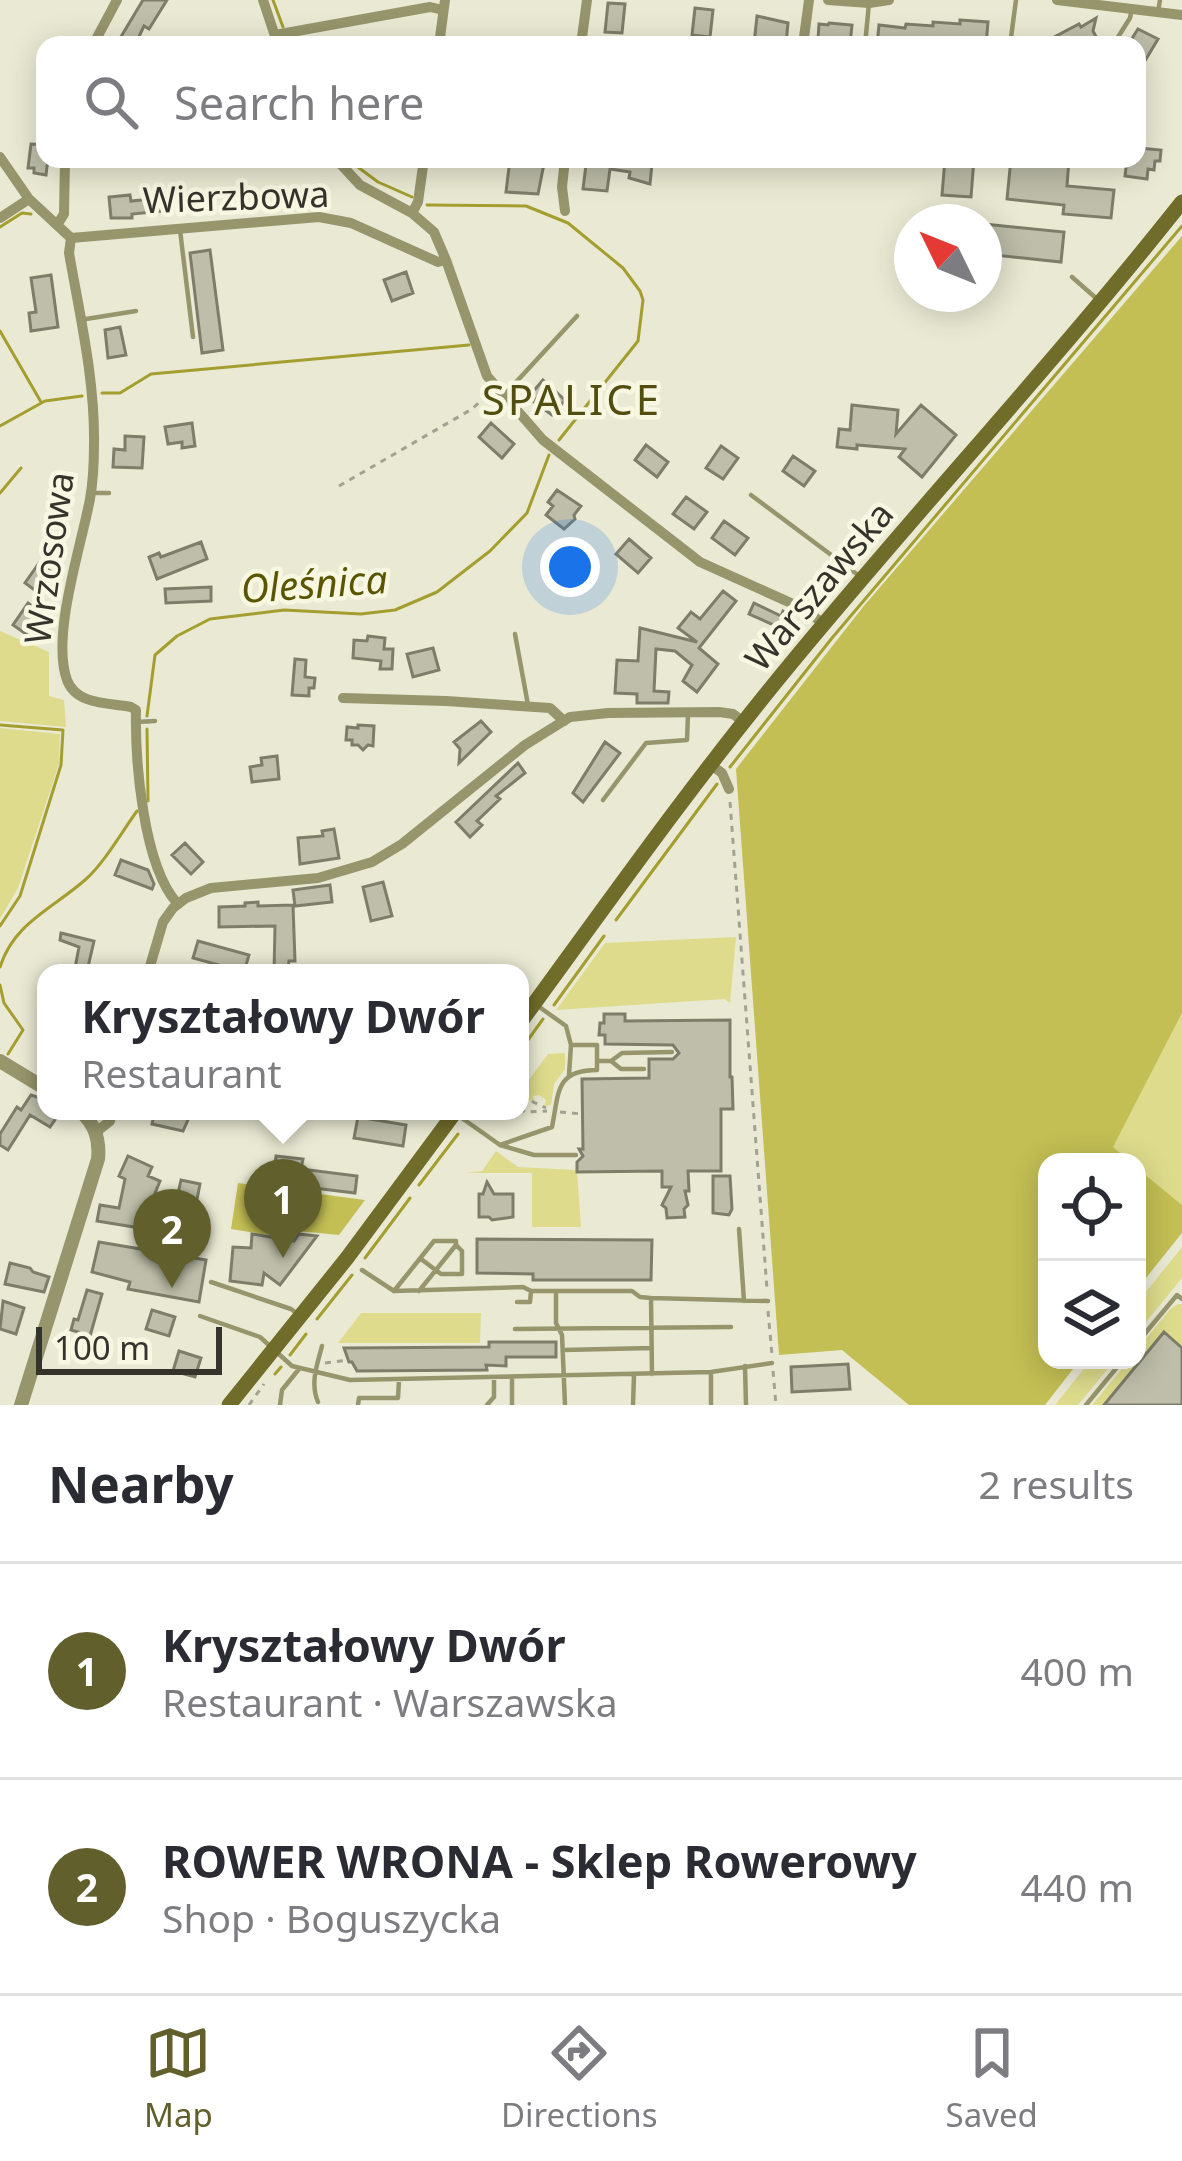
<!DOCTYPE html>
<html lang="en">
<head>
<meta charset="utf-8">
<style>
	:root { --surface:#fff; --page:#f7f7f7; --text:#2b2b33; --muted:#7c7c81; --line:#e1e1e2; --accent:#61602c }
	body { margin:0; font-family:"Noto Sans",sans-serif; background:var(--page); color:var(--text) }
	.controls { position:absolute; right:36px; bottom:36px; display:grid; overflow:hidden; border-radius:24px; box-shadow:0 6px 30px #0003 }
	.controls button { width:108px; height:108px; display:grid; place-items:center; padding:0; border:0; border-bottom:3px solid var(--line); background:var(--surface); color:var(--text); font:60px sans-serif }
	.compass { position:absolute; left:894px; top:204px; width:108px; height:108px; border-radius:50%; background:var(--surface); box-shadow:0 6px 30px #0003; rotate:313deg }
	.scale { position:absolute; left:36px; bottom:30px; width:186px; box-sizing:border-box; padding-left:12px; border:6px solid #34342c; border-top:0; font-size:33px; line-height:42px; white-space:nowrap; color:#34342c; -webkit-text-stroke:9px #f7f7e2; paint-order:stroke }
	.you { position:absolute; left:570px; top:567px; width:42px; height:42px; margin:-30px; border:9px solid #fff; border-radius:50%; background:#1a73e8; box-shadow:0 0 0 18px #1a73e833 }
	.badge { display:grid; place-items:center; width:78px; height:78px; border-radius:50%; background:var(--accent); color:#fff; font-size:39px; font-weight:700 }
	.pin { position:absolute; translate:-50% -99px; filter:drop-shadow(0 3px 6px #0008) }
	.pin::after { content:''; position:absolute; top:63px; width:42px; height:36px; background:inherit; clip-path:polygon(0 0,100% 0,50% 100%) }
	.popup { position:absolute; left:37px; top:964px; width:492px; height:156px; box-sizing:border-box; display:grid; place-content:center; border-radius:24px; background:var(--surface); filter:drop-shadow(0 3px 9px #0005); font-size:39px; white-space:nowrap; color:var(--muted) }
	.popup b { font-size:45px; color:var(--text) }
	.popup::after { content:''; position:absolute; left:50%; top:100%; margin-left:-24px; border:24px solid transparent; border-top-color:var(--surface) }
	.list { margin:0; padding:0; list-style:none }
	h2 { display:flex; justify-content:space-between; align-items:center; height:156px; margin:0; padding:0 48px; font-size:51px }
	h2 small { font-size:39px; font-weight:400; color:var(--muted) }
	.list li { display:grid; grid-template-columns:78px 1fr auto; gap:36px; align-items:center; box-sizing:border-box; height:216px; padding:0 48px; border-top:3px solid var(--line) }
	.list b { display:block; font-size:45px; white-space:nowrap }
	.list p { margin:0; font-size:39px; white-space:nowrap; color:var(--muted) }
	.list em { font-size:39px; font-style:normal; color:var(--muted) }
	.icon { flex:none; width:66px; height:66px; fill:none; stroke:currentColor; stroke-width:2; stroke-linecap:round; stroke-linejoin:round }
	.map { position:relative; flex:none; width:1182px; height:1405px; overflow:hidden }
	.search { position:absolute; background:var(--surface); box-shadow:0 6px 30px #0003; left:36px; right:36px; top:36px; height:132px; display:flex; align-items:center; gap:30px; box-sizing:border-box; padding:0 42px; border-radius:24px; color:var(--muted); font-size:45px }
	.sheet { height:588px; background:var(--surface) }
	nav { display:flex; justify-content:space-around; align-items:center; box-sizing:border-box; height:168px; border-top:3px solid var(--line); background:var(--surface); font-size:33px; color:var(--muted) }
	nav a { display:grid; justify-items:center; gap:6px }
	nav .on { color:var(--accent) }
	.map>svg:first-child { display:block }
	.green { fill:#dedc8c }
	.forest { fill:#c3bf54 }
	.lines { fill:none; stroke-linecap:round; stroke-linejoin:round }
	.stream { stroke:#a39e2f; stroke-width:3 }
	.building { fill:#bebeaa; stroke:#7d7d6a; stroke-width:3 }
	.path { stroke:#a2a291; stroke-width:3; stroke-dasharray:6 6; stroke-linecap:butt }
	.service { stroke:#96956c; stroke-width:4.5 }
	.minor { stroke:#96956c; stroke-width:10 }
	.tertiary { stroke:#96956c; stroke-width:14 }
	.secondary { stroke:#706d2b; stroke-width:15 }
	.labels { text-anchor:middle; stroke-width:9; stroke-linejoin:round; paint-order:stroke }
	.street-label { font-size:36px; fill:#34342c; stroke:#f7f7e2 }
	.water-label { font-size:39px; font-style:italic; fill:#595500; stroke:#f7f7e2 }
	.quarter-label { font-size:42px; letter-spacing:3px; fill:#514e10; stroke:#f7f7e2 }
</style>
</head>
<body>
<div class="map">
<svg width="1182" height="1405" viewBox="0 0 1182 1405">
	<rect width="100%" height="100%" fill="#eaead4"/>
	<path class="green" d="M0 631 49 652V696L64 700 66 727 0 721Z
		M0 728 60 734 59 764 18 888 0 919Z
		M736 937 730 1003 725 999 556 1010 605 943Z
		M1182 1013V1205L1137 1168V1162H1130L1112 1148Z
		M565 1053V1069L554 1084 551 1105 544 1106 546 1100 539 1095 533 1096 534 1101 520 1099V1092L548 1054Z
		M496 1151 518 1167 577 1170 581 1227H532V1173H466L482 1171Z
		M1182 1247V1278L1137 1333V1303Z
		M1178 1304H1182V1348L1164 1333 1104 1405H1092L1129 1360H1137V1350L1171 1308Z
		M361 1313H481L480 1343H338Z
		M1091 1360H1115L1078 1405H1055Z"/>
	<path class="forest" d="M1182 236V1013L1113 1147 1130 1162H1047V1360H1080L1045 1405H909L842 1350 779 1355 736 769 863 607Z
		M1137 1168 1182 1205V1233L1137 1289Z
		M238 1183 365 1200 339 1235 298 1231 292 1239 231 1229Z"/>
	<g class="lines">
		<path class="stream" d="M273 0 283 27
			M347 159 378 182 412 197
			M427 205 526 206 568 223 623 268 640 291 643 300 638 341 559 440
			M0 227 22 213 31 214
			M0 331 41 402
			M102 393H120L151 374 469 345
			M0 426 45 401 82 396
			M0 493 21 468
			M147 716 155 655 177 636 210 619 284 610 361 614 395 610 437 592 490 551 527 513 549 455
			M0 725 63 730 61 765 20 896 0 926
			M147 729 148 801
			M730 767 832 638 1182 226
			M616 920 717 784
			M0 967C14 923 52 909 85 880 105 862 121 833 137 811
			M0 985 4 1003 23 1030 8 1054
			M554 1005 604 936
			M520 1051 543 1019
			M475 1112V1111
			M419 1185 458 1134
			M365 1258 410 1198
			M317 1319 352 1275
			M290 1355 306 1334
			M275 1374 281 1367"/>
	</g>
	<path class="building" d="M143 0H167L149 29 144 26 135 45H116Z
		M608 3 625 4 622 33 605 32Z
		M695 8 713 10 710 37 692 35Z
		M757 16 788 23 786 44H754Z
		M1096 18 1093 31 1099 42 1093 45H1039L1079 24 1081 27Z
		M960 20 988 22 986 45H877L879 25 905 28 906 24 933 26V22L960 24Z
		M829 23 852 25 850 44 818 40 819 24 828 25Z
		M1138 29 1158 39 1137 74V45H1128Z
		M31 144 45 145V159H48L46 175 34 173V168H28Z
		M1139 148 1161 150 1160 161H1155L1154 170 1148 169 1147 179 1125 176 1127 159H1137Z
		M510 159 544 164 538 194 506 192Z
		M583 159 644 160V163L652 164 650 184 629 178 630 172 610 169 607 191 583 189 586 165H583Z
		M945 159H974L971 197 942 195Z
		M1011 159H1069L1067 186 1114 190 1111 218 1063 214 1064 205 1007 199Z
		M130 195 131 201 162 198 163 211 132 214V218H111L109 197Z
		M984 224 1064 232 1061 262 984 254Z
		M210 250 223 350 202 353 190 253Z
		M406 272 413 293 392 301 384 280Z
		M51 275 58 327 31 331 29 313 36 312 31 278Z
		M120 327 126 355 108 358 105 330Z
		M543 380 565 400 552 415 534 402 536 400 530 395Z
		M852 405 898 410 896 434 921 405 956 435 922 477 899 457 905 449 857 445V449L837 447 839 429 850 430Z
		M192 423 195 446 182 448V442L168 444 165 427Z
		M491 423 514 444 502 458 479 437Z
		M125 436 144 437 142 468 113 467 114 449 125 450Z
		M646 445 668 462 657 477 635 460Z
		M721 446 738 458 723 479 706 468Z
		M793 456 815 471 804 486 783 471Z
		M557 490 581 506 574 515 575 519 564 529 546 515 553 506 548 502Z
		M686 497 707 512 694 529 673 514Z
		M724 521 748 538 735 555 712 538Z
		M629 539 651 558 638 573 616 554Z
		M201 542 207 559 157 579 149 557 159 553 161 557Z
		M39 563 54 574 40 594 25 583Z
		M211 587V601L166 603 165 589Z
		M723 591 736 601 699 648 718 664 697 692 683 681 692 665 675 651 656 649 654 691 669 692 668 703H637V694L615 693 617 660 638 661 640 628 697 642 678 628 691 612 700 619Z
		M28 603 45 615 30 637 13 625Z
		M754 603 781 616 783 611 792 615 785 630 749 614Z
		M368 636 385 638 384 649H393L392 669H380L381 661 353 658 354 640 367 641Z
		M433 648 439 670 413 677 407 654Z
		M295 659 306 660 305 677 315 678 314 688H309V696L292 695Z
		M481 721 491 732 459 763 460 749 454 742Z
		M358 725 374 726 373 746 368 745 363 750 358 745H352V740H346L347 727 358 728Z
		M605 742 620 753 583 802 573 793Z
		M277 756 279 779 252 782 250 767 262 765 261 758Z
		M518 763 525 773 496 796 500 799 477 821 482 825 470 837 456 822Z
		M334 829 339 858 300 864 298 838 323 836 322 831Z
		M185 843 203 862 191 874 172 855Z
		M121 860 148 870 154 884 152 889 115 875Z
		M383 882 392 916 371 921 363 887Z
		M330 885 332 902 295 906 293 890Z
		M258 902V906L293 905 295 961H289L287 973H274L275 926 219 927V907L245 906V903Z
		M61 933 94 941 87 971 75 968 79 947 60 940Z
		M198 941 249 955 244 972 193 958Z
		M604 1014H625V1021L730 1020V1077H732L733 1109H721V1171H688L689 1191H685L688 1205 684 1209 685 1217 667 1218 666 1208 662 1205 671 1187H662V1171L577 1172V1162L583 1156 579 1149H583L582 1079 649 1078V1059H673L679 1053 673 1045 605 1044V1035H599L600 1023H604Z
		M31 1095 46 1100V1111H61L50 1127 30 1115 8 1150 0 1145V1134L17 1107 21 1110Z
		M155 1111H179L191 1113 183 1131 152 1124Z
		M358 1117 406 1125 403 1146 354 1138Z
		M128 1156 152 1167 148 1176 160 1181 151 1203 175 1207 181 1180 200 1184 193 1220 203 1221 201 1232 153 1226 152 1230 97 1221 100 1205 119 1208 125 1179 119 1176Z
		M276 1156 303 1159 301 1169 357 1176 355 1193 273 1183Z
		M713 1176H730L732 1209 729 1215 713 1213Z
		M487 1182 494 1194H513V1217L492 1220 489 1217H479V1194H483Z
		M252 1234 294 1241 299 1234 317 1236 280 1285 264 1273 262 1285 230 1281 233 1247 251 1248Z
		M477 1239 652 1240 651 1280H533V1274L477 1273Z
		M99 1242 206 1260 199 1302 128 1289 130 1282 92 1272Z
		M10 1263 30 1268 33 1272 49 1277 44 1292 5 1284Z
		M87 1290 102 1294 88 1343 75 1339 78 1332 71 1330 74 1319 78 1320Z
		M3 1301 24 1308 16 1334 0 1329Z
		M152 1310 175 1317 169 1336 146 1329Z
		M1164 1332 1182 1348V1405H1104Z
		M489 1342H556V1357H506V1366L486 1365 487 1370 357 1371 352 1362H349L344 1348 489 1347Z
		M179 1351 201 1358 195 1377 173 1371Z
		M848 1364 850 1389 792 1392 791 1367Z"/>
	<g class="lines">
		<path class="path" d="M339 486 472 409 490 393
			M730 802 767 1289
			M520 1101 529 1100 546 1108
			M520 1108 525 1112 547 1111
			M560 1112 582 1114
			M768 1311 772 1355
			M325 1363 349 1360
			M773 1371 776 1405
			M249 1405 264 1384"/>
		<path class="service" d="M1158 12 1160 0
			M865 45 869 3
			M1010 45 1016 0
			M1113 45 1130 18 1132 8
			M180 230 193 337
			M1072 277 1097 299
			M86 319 136 311
			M507 392 577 316
			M91 493H109
			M751 495 858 575
			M515 634 528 705
			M136 722 155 721
			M603 800 646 743 687 740 688 715
			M538 1006 566 1026 571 1045
			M597 1061H611L622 1053 672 1052
			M611 1061 621 1069H644
			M459 1116 500 1145 534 1155H576
			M500 1145 552 1127C559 1093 555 1070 597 1070V1045H571L569 1075
			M739 1229 744 1301
			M421 1259 441 1274H462V1251L456 1245
			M362 1270 394 1291 523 1287 531 1291H632L640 1297 651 1298
			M211 1282 291 1309 295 1312
			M394 1291 434 1241H456V1245L419 1291
			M556 1292V1323L562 1335 565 1405
			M517 1302H530L531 1291
			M200 1316 260 1337 292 1366 350 1380 711 1372 772 1363
			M515 1329 731 1327
			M1137 1343 1177 1295 1182 1299
			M563 1350 652 1348
			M745 1366 746 1405
			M652 1374 651 1298 768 1301
			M711 1375V1405
			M512 1377V1405
			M318 1402C310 1383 317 1365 322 1346
			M280 1405 282 1390 299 1369
			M358 1405 359 1398H398L399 1380
			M487 1405 494 1397V1378
			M633 1405 634 1375
			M1086 1405 1123 1360"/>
		<path class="minor" d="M263 0 278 45
			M828 0 869 3 889 0
			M1057 0 1182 15
			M275 35 430 7 443 10
			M93 45 117 0
			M439 45 445 0
			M581 45 587 0
			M803 45 809 0
			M0 157 29 199 71 238 319 217 351 223 438 262 446 260 487 376 543 440 700 562 802 608 824 624
			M336 159 360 185 412 213
			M424 159 418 202 412 213 434 232 446 260
			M565 211 562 187 565 159
			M0 218 29 199
			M57 225 64 214 65 159
			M71 238 69 253C80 316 95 380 94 444 94 462 93 482 90 499 81 547 51 636 67 680 76 705 109 703 131 707L136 710C135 761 143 865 177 903
			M343 698 446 701 550 708 564 721
			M711 765 722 773 729 789
			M148 973 163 922 173 908 186 898 211 888 318 878 372 862 402 844 525 745 570 717 608 713 719 712 733 714 744 722
			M96 1132 110 1121 112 1111"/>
		<path class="tertiary" d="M0 1061 46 1089
			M21 1405 98 1159C100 1139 95 1124 80 1111"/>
		<path class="secondary" d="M520 1023C607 904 693 782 788 667 917 510 1056 361 1182 202
			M229 1405 347 1258 456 1111"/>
	</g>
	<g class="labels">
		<g class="street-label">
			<text transform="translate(236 197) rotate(-2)" y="13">Wierzbowa</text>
			<text transform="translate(49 558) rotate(-82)" y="13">Wrzosowa</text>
			<text transform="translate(819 586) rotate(-50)" y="13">Warszawska</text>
		</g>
		<g class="water-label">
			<text transform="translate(314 584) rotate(-4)" y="14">Oleśnica</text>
		</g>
		<g class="quarter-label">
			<text x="572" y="415">SPALICE</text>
		</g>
	</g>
</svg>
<div class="controls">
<button><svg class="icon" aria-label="locate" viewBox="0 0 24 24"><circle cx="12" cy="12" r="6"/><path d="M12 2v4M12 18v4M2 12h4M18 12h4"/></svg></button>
<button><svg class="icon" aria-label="layers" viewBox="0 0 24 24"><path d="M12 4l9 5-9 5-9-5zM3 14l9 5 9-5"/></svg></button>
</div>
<svg class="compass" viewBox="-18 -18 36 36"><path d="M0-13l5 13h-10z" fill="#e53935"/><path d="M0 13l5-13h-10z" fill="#7c7c81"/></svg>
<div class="scale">100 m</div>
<div class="you"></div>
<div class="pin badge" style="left:283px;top:1258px">1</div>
<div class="popup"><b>Kryształowy Dwór</b>Restaurant</div>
<div class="pin badge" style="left:172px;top:1288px">2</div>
<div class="search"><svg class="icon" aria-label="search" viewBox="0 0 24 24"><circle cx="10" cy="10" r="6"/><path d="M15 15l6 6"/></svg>Search here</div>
</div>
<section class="sheet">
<h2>Nearby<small>2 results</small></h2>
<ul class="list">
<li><span class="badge">1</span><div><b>Kryształowy Dwór</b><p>Restaurant · Warszawska</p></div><em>400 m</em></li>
<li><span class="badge">2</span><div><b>ROWER WRONA - Sklep Rowerowy</b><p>Shop · Boguszycka</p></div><em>440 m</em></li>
</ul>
</section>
<nav>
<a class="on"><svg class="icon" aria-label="map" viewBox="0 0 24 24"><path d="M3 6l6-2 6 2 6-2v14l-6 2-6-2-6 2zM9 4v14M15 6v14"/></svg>Map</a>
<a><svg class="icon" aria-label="directions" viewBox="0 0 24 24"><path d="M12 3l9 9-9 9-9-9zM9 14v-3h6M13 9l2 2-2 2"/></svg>Directions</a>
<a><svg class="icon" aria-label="saved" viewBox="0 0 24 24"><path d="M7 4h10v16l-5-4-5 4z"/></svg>Saved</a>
</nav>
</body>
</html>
